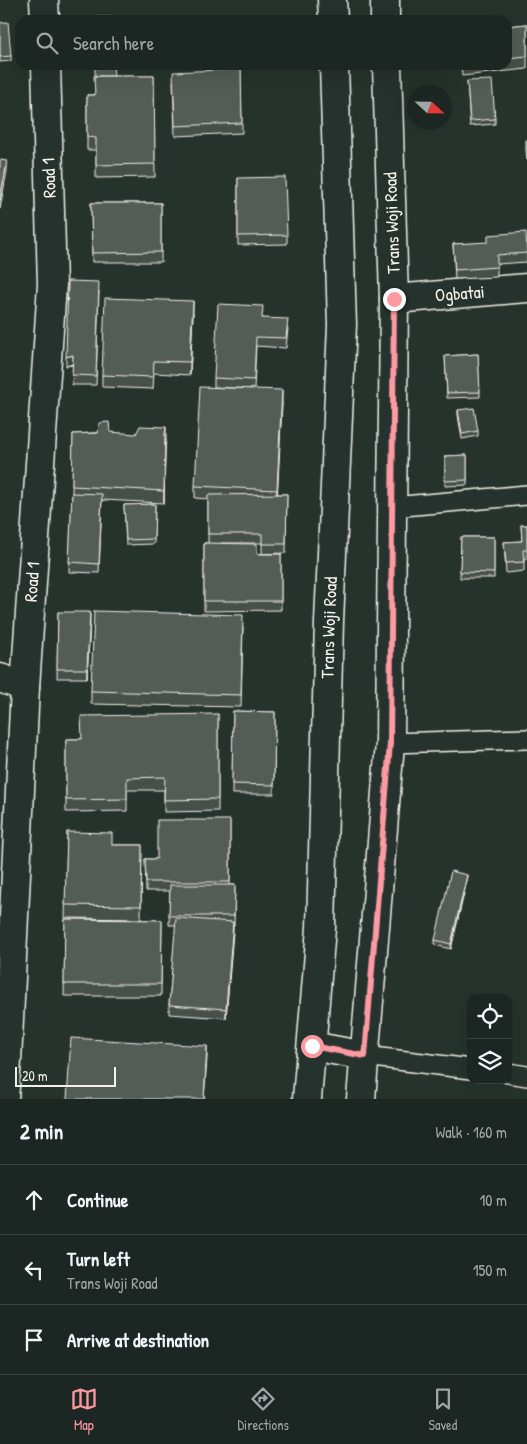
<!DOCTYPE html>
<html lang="en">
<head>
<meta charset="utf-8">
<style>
	:root { --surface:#1c2622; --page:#29322f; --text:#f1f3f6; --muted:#a0a5a5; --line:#3a4340; --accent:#ff9aa2 }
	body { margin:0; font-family:"Patrick Hand",sans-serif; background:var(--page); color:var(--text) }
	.controls { position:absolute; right:15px; bottom:15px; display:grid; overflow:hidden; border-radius:10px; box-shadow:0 5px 20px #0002 }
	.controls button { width:45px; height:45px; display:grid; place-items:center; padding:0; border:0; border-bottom:1px solid var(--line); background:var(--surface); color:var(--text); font:25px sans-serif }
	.compass { position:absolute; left:407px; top:85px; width:45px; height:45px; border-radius:50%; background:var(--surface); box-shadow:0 5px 20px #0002; rotate:112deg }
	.scale { position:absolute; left:15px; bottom:12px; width:101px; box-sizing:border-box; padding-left:5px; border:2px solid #f4f1e8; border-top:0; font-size:14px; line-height:18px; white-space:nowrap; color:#f4f1e8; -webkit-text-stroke:4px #26332d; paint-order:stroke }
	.stop { position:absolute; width:15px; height:15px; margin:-11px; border:4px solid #ff9aa2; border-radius:50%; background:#fff }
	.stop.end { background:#ff9aa2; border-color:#fff; box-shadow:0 1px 5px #0008 }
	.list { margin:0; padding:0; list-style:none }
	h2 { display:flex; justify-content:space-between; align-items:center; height:65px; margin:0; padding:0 20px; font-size:21px }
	h2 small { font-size:16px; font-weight:400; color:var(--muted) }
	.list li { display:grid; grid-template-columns:32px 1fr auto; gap:15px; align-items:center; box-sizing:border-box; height:70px; padding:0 20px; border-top:1px solid var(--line) }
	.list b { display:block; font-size:19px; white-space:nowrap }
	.list p { margin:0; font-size:16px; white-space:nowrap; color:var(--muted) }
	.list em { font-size:16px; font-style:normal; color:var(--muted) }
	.icon { flex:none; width:28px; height:28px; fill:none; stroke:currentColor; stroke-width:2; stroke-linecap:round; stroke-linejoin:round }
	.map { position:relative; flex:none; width:527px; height:1099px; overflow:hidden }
	.search { position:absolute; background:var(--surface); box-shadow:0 5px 20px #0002; left:15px; right:15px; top:15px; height:55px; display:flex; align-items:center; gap:12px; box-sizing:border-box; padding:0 18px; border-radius:15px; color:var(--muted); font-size:19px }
	.sheet { height:275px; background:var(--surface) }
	nav { display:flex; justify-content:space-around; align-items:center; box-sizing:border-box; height:70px; border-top:1px solid var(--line); background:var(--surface); font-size:14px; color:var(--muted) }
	nav a { display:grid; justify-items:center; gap:2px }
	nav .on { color:var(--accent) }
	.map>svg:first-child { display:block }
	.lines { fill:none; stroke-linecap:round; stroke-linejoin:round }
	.lane-casing { stroke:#f4f1e8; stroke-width:22 }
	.street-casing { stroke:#f4f1e8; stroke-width:31 }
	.secondary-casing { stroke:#f4f1e8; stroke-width:31 }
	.lane { stroke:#26332d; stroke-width:19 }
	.street { stroke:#26332d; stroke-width:28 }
	.secondary { stroke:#26332d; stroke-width:28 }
	.wall { fill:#474f49; stroke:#f4f1e8 }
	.shaded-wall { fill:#39403c; stroke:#f4f1e8 }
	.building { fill:#525c55; stroke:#f4f1e8 }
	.route { stroke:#ff9aa2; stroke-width:6 }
	.labels { text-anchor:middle; stroke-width:4; stroke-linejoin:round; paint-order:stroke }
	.street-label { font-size:18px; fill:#f4f1e8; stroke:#26332d }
</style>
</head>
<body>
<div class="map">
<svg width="527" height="1099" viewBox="0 0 527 1099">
	<rect width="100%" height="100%" fill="#26332d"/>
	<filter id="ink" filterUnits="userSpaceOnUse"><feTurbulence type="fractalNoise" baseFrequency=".02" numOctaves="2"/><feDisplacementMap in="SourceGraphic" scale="10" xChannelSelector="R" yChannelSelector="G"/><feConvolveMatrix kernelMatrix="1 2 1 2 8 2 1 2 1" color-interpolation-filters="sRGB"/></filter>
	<g filter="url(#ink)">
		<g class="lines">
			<defs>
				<path id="lane" d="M392 507 527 495
					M390 743 527 739
					M365 1056 471 1069
					M508 1073 527 1076"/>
				<g id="street">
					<path d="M44 0 45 20"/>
					<path id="s1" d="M394 299 527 288"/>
					<path d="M0 678 25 687"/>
					<path id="s2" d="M4 1099 7 1061 25 687 52 285 46 65"/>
				</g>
				<g id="secondary">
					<path d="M332 0 333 20"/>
					<path d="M385 0V20"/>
					<path d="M312 1046 365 1056"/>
					<path id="s3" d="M307 1099 321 928 329 622 342 325 334 65"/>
					<path d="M361 1099 390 743 394 299 387 65"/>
				</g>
			</defs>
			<use href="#lane" class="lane-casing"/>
			<use href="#street" class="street-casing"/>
			<use href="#secondary" class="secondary-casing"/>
			<use href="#lane" class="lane"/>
			<use href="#street" class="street"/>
			<use href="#secondary" class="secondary"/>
		</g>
		<path class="wall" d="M0 23 11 56V61L0 62Z
			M527 24V69L462 76 461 65H507V26Z
			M241 69 242 133 175 136 173 81Z
			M114 76H154L155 177 96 178V150H87V95H94Z
			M467 81 495 119V124L470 126Z
			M526 140H527V160L526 150Z
			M238 178 287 235V244L238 245Z
			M91 203H161V262H92Z
			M527 243V262L497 264V277L455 279 453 244Z
			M99 291 96 385H72L73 365 66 366Z
			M193 313 190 375 154 373 153 389 102 387V375Z
			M263 318 288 328 286 348 256 346 254 389 214 387V378Z
			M478 354 480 397 447 398 445 356Z
			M282 403 277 494H287L286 553 262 554V543H221L257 554H281V610L204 611V543H208V499L195 498V486Z
			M458 410 478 431V436L462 439 458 415Z
			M110 432 166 440 165 448 164 503 102 500 99 573 69 572 72 493 73 434Z
			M467 455V485L445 486V456Z
			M155 504 154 544 126 545 124 505Z
			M521 525H527V559L524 560V571L506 573 504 542 522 541Z
			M461 537H494V578H460Z
			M58 612 90 621 87 678H57Z
			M243 627 241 707 91 704V691Z
			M233 711 275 712 274 794H232Z
			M218 714V811L164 812V790H127V811L66 812V739H82Z
			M230 820V885H235L234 926 233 925 226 1018 169 1014V1005L176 925H169L170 891H146L145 859H157Z
			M67 832 112 845H142L141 919 65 918Z
			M467 880 451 949 435 945V940Z
			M65 919 162 920 161 996H64Z"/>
		<path class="shaded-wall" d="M7 161V171L0 209V200Z
			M193 301V313L190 375V362Z
			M73 355V364L66 366V357Z
			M282 390V403L277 502V490Z
			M166 427V440L165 448 164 503 165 435Z
			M90 612V621L87 678V669Z
			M467 875V880L451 949V944Z
			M233 922V932L226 1018V1009Z
			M207 1046V1058L204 1099Z"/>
		<path class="building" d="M94 17H112V20H94Z
			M8 22 11 56 0 57V23Z
			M527 24V56L507 58V26Z
			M95 65H113L114 76H95Z
			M241 69 242 123 175 126 173 72Z
			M94 76H154L155 164 96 165V138L87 137V95H95Z
			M492 80 495 119 470 121 467 81Z
			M0 160 7 161 0 200Z
			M285 177 287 235 238 236V178Z
			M91 203H161V252L92 253Z
			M526 232 527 253 497 255V267L455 270 453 244 488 242V235Z
			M68 281 99 282 96 376 72 375 73 355 66 357Z
			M105 298 193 301 190 362 154 361 153 377 102 375Z
			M218 304 263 306 262 318 288 319 286 338 256 337 254 380 214 378Z
			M478 354 480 392 447 393 445 356Z
			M200 387 282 390 277 490 195 486Z
			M474 408 478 431 462 434 458 410Z
			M109 422 110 432 136 434 140 426 166 427 165 435 164 491 72 486 73 434 98 433 99 423Z
			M467 455V480L445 481V456Z
			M72 493 102 494 99 564 69 562Z
			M287 494 286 544H262V534H208V495Z
			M155 504 154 539 126 540 124 505Z
			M521 525H527V550H523L524 562 506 563 504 542 522 541Z
			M461 537H494V573L460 572Z
			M204 543 257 544V554H281V601H204Z
			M94 611 243 615 241 695 91 691Z
			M58 612H90L87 669H57Z
			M233 711 275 712 274 785 232 784Z
			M218 714V799L164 800 165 777 127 778V799L66 800V739H82L81 716Z
			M157 820H230V882H146L145 859H157Z
			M67 832 112 833V845H142L141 906 65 905Z
			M451 871 467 875 451 944 435 940Z
			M170 885H235L234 916H169Z
			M176 918 233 922 226 1009 169 1005Z
			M65 919 162 920 161 984H64Z
			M71 1038 207 1046 204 1099H67Z"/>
	</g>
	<g class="lines" filter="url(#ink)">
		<path class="route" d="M312 1046 365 1056 390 743 394 299"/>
	</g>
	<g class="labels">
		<g class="street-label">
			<text transform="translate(49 178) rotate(-92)" y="6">Road 1</text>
			<text transform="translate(392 223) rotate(-92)" y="6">Trans Woji Road</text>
			<text dy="6" stroke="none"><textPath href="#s1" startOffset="66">Ogbatai</textPath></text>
			<text dy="6" stroke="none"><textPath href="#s2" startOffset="518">Road 1</textPath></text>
			<text dy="6" stroke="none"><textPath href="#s3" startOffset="472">Trans Woji Road</textPath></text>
		</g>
	</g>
</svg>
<div class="controls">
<button><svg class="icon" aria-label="locate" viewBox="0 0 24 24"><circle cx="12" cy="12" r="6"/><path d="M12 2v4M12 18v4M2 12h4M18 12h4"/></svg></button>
<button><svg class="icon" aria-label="layers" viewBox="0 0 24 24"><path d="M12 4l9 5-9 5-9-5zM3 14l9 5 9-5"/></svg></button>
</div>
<svg class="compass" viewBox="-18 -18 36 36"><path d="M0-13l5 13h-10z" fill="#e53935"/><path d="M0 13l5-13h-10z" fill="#a0a5a5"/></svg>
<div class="scale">20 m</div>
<div class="stop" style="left:312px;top:1046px"></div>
<div class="stop end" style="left:394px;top:299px"></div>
<div class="search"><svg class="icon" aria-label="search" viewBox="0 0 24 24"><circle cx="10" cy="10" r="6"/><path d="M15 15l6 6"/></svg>Search here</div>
</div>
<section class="sheet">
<h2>2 min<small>Walk · 160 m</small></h2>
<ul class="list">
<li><svg class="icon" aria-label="ahead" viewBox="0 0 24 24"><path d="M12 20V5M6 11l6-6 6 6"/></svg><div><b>Continue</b></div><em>10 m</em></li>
<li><svg class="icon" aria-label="left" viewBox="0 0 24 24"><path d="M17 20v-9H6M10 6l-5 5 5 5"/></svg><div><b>Turn left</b><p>Trans Woji Road</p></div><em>150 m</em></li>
<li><svg class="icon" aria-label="arrive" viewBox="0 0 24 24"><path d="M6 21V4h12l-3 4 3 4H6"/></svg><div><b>Arrive at destination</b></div></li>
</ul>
</section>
<nav>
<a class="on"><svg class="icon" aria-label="map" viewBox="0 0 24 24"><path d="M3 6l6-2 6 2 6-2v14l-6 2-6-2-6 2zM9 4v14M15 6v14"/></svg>Map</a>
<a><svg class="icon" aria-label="directions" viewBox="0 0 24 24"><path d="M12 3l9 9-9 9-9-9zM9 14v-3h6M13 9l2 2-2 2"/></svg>Directions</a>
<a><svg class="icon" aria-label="saved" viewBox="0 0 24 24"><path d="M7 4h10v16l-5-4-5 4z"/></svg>Saved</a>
</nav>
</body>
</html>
